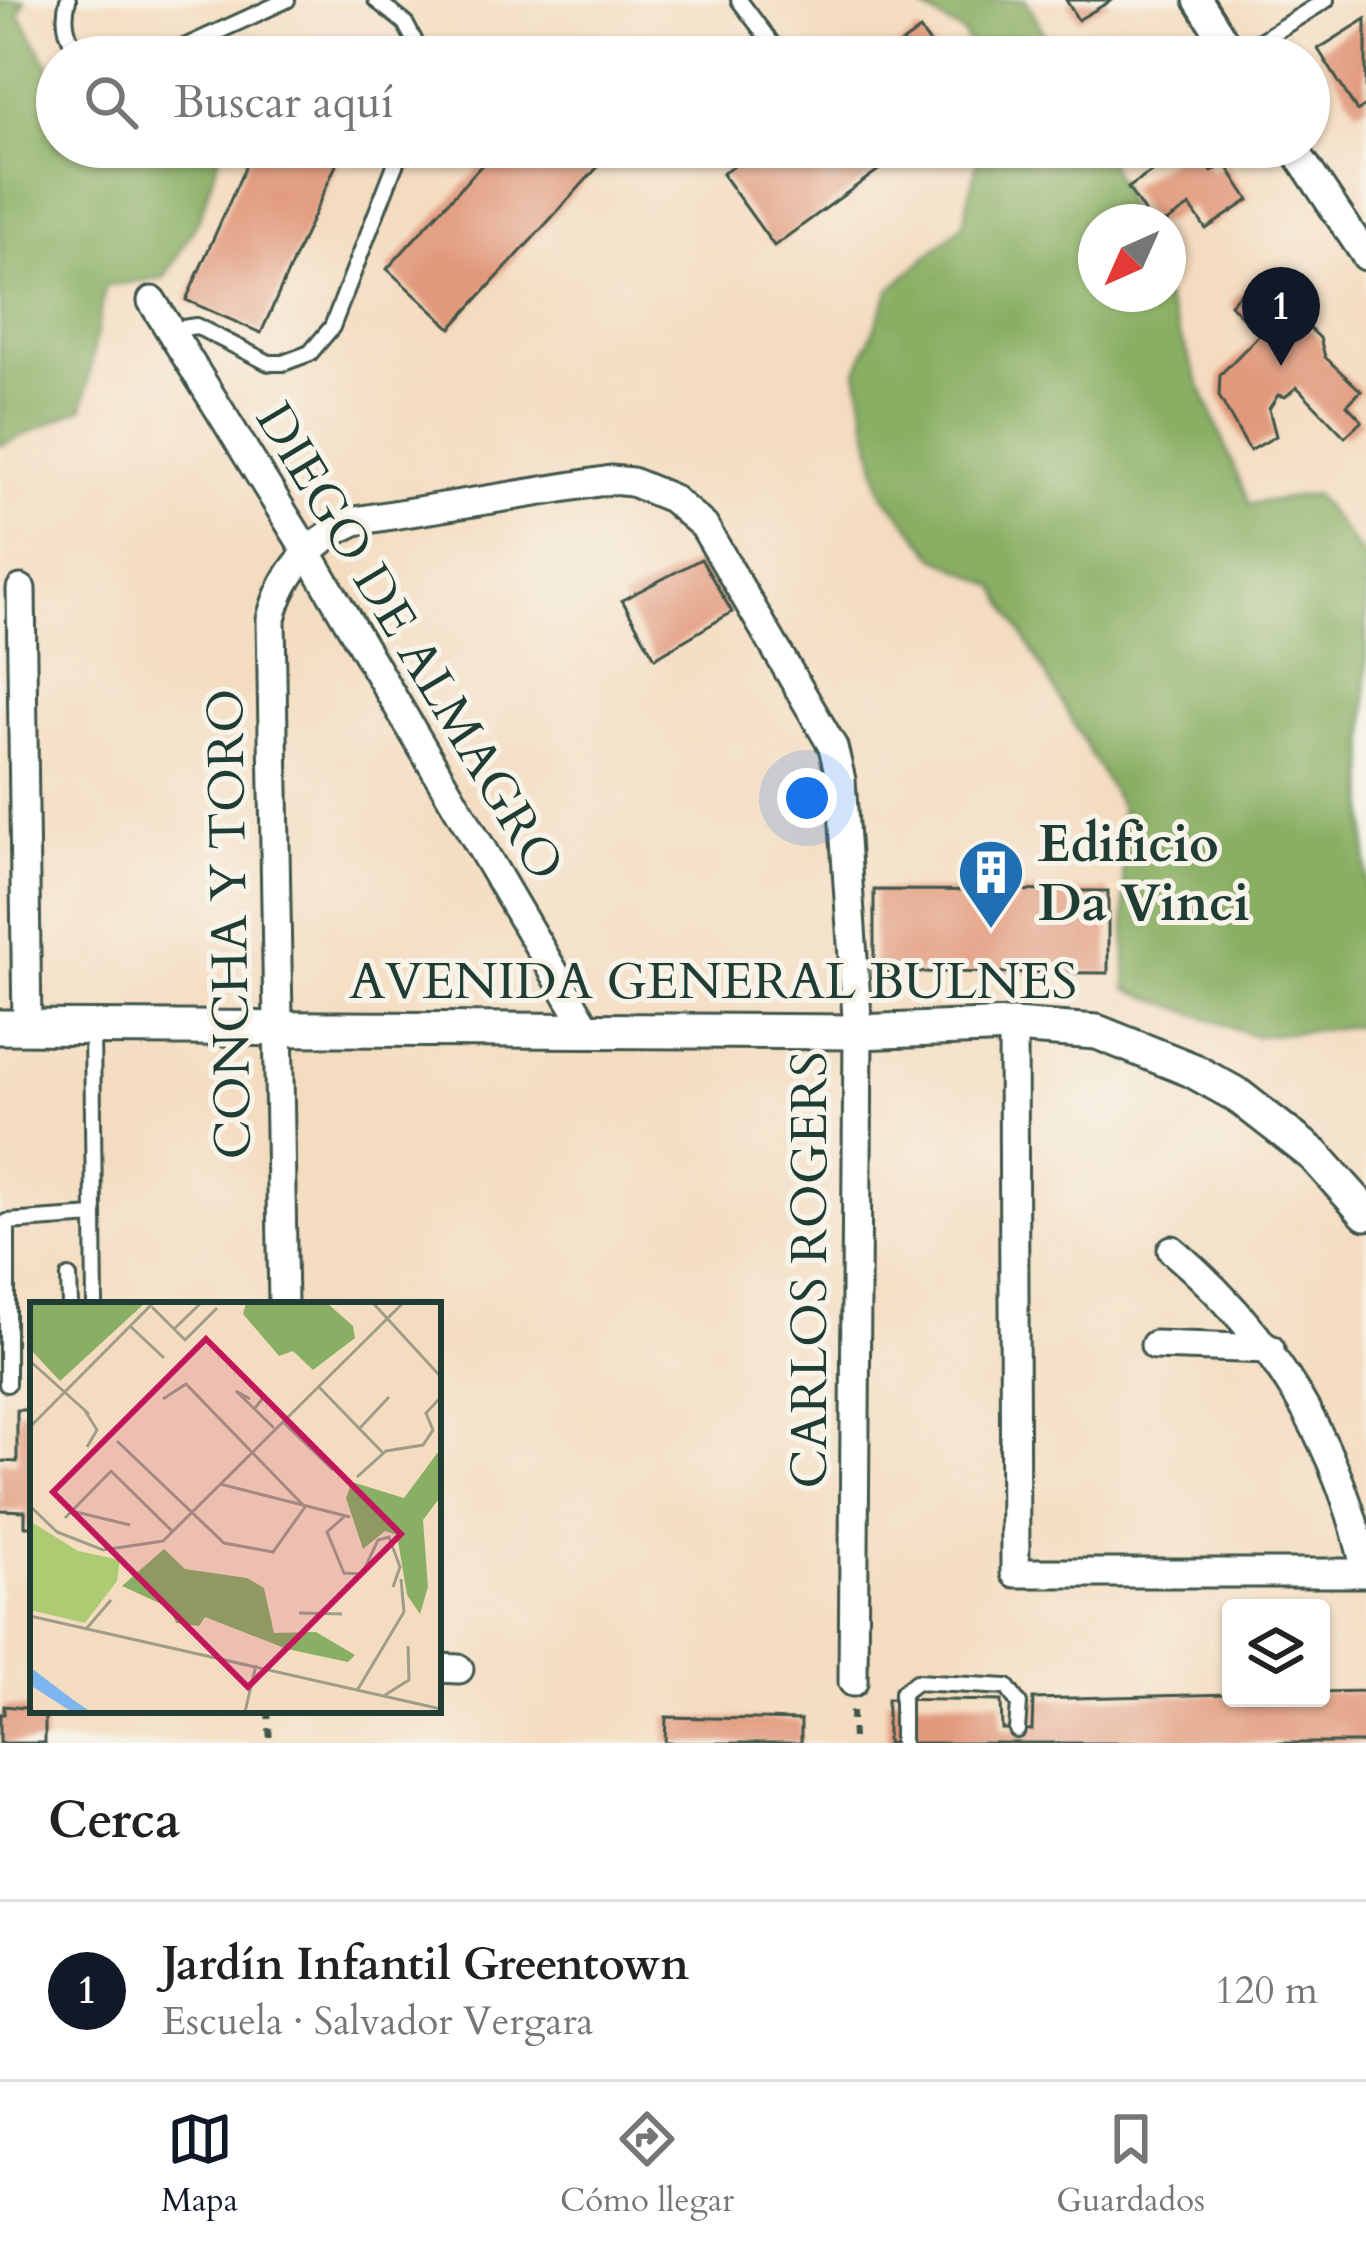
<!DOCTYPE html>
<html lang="es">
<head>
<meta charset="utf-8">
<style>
	:root { --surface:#fff; --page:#f6f6f6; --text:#222; --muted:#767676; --line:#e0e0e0; --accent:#111827 }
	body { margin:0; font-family:Cardo,serif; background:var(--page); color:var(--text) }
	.controls { position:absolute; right:36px; bottom:36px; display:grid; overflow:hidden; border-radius:12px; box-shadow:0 3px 9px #0004 }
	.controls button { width:108px; height:108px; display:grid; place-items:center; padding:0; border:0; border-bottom:3px solid var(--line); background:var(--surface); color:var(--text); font:60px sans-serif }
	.compass { position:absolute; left:1078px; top:204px; width:108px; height:108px; border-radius:50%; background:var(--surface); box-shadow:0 3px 9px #0004; rotate:225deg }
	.you { position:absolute; left:807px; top:798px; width:42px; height:42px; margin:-30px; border:9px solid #fff; border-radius:50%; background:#1a73e8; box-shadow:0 0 0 18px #1a73e833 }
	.badge { display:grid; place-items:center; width:78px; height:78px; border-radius:50%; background:var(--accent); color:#fff; font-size:39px; font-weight:700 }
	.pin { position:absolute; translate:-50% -99px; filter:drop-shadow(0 3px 6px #0008) }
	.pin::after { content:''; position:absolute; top:63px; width:42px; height:36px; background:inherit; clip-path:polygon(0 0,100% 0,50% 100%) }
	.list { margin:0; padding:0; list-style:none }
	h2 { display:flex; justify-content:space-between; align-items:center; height:156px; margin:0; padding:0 48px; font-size:51px }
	h2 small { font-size:39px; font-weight:400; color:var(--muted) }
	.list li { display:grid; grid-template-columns:78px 1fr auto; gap:36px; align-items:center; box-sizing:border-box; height:180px; padding:0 48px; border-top:3px solid var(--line) }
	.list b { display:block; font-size:45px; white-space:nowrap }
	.list p { margin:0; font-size:39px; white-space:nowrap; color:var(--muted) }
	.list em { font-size:39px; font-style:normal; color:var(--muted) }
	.icon { flex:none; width:66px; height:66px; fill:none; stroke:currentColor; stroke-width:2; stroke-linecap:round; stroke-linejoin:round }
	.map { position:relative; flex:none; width:1366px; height:1743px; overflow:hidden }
	.search { position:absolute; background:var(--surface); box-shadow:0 3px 9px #0004; left:36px; right:36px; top:36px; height:132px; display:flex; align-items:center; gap:30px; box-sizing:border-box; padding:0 42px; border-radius:66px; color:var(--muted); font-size:45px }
	.sheet { height:336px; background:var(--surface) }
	nav { display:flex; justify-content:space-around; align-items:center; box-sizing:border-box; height:168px; border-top:3px solid var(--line); background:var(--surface); font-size:33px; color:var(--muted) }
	nav a { display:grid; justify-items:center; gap:6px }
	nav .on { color:var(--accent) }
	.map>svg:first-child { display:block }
	.forest { fill:#89af64; stroke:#54764c; stroke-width:3 }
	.building { fill:#e1997b }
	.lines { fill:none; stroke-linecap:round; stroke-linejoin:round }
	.service-casing { stroke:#3f5549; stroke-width:20 }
	.minor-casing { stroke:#3f5549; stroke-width:33 }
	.tertiary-casing { stroke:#3f5549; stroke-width:39 }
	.path { stroke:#3f5549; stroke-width:6; stroke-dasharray:9 9; stroke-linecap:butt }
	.service { stroke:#fff; stroke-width:14 }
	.minor { stroke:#fff; stroke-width:27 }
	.tertiary { stroke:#fff; stroke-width:33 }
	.labels { text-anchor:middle; stroke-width:10; stroke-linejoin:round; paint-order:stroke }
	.street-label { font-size:51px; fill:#1f3d34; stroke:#f7f3e8 }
	.poi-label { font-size:51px; font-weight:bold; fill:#1f3d34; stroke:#f7f3e8; text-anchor:start }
	.inset-road { fill:none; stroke:#9f9c88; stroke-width:3 }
	.view { fill:#c2185b; fill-opacity:0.15; stroke:#c2185b; stroke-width:6 }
	.inset-edge { fill:none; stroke:#1f3d34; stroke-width:6 }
</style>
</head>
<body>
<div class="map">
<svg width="1366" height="1743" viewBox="0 0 1366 1743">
	<rect width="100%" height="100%" fill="#f7f3e8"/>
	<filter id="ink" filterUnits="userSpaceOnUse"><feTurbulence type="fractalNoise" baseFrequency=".00833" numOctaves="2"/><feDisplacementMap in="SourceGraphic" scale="24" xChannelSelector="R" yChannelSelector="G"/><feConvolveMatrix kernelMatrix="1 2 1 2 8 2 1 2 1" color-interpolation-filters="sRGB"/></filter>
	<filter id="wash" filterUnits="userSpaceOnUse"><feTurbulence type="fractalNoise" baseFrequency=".004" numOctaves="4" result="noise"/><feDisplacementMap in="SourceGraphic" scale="48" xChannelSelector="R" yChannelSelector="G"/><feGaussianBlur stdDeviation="2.7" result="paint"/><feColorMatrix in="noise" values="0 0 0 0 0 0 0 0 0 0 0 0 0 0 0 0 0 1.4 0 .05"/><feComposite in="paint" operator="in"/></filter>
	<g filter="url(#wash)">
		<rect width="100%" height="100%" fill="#f4dcc0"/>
		<path class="forest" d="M0 0H25L19 14 57 80V147H222L200 217 164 278 105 286 83 408 0 446Z
			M909 0H1026L1057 57H976L963 33Z
			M989 147H1103L1134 222H1096V294H1163L1249 504 1314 494 1366 559V1025L1256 1036 1127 989 1121 807 996 587 936 557 881 491 857 371 890 290 963 224 978 158Z"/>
		<g id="blocks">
			<path class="building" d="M1066 0H1112L1078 20Z
				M1366 19V105L1357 111 1318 49Z
				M920 30 940 57H883Z
				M254 147H344L261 333 186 300Z
				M498 147H616L451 328 387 269Z
				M759 147H910L774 246 722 174Z
				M1188 147H1195L1212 172 1225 163 1249 200 1206 229 1190 206 1166 222H1151L1128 188Z
				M1254 279 1285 313 1292 311 1320 338 1325 357 1361 391 1347 405 1362 421 1345 437 1297 387 1285 397 1278 395 1269 409 1276 436 1250 451 1239 432 1219 396 1220 375 1259 335 1230 304Z
				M701 559 732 612 655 658 622 600Z
				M874 890 1108 891V973L874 972Z
				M17 1410H33V1526H25V1511L0 1510V1461L17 1462Z
				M1366 1691V1743H887V1699L1001 1701 1002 1729 1032 1730 1033 1699 1231 1694V1698H1321V1692Z
				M4 1706 45 1710V1743H0V1714H4Z
				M666 1717 801 1720V1743H665Z"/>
		</g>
	</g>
	<g filter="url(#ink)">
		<use href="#blocks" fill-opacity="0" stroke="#3f5549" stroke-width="3"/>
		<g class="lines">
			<defs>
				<path id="service" d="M68 0C62 21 67 41 83 57
					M376 0 405 23 423 57
					M739 0 782 57
					M162 57 287 0
					M1234 57 1326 0
					M170 330 196 326 269 363H283L310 353 332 327 402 147
					M92 1028 95 1305
					M69 1277 70 1305
					M7 1384V1222L94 1216
					M902 1743V1693L916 1682 1007 1687 1019 1704 1017 1730"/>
				<path id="minor" d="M1198 0 1234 57
					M1293 147 1366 256
					M152 301 308 553 588 1030
					M21 589 27 1027
					M1013 1026 1015 1573H1366
					M1172 1250C1274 1337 1338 1441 1366 1572
					M283 1305 271 619C282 573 313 539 355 521L611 480 632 482 671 498 704 526 833 747 841 780 858 1032 853 1682
					M1155 1345 1270 1349
					M438 1668 459 1669"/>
				<path id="tertiary" d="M0 1027 858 1032 1013 1026 1097 1032 1192 1070 1237 1095 1314 1155 1366 1213"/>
			</defs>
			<use href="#service" class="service-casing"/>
			<use href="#minor" class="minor-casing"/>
			<use href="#tertiary" class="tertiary-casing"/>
			<path class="path" d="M268 1710 270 1743
				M852 1711 853 1743"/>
			<use href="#service" class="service"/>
			<use href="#minor" class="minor"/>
			<use href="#tertiary" class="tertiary"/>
		</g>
	</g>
	<defs>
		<symbol id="building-pin" viewBox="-11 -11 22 30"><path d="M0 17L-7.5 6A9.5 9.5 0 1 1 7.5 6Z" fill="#1f6fb2" stroke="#f7f3e8"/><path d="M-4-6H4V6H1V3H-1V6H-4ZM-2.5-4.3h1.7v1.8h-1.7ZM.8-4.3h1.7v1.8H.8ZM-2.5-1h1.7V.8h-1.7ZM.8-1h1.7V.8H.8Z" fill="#fff"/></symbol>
	</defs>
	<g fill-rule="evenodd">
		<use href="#building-pin" x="953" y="834" width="76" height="104"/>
	</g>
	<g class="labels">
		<g class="street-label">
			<text transform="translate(411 641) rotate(59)" y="18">DIEGO DE ALMAGRO</text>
			<text transform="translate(228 924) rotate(-91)" y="18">CONCHA Y TORO</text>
			<text x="713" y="998">AVENIDA GENERAL BULNES</text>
			<text transform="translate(808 1270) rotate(-90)" y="18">CARLOS ROGERS</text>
		</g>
		<g class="poi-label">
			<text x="1038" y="861">Edificio<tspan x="1038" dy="59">Da Vinci</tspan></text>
		</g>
	</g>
	<g transform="translate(30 1302)">
		<rect width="411" height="411" fill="#f4dcc0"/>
		<path d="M0 219 48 249 90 258 87 279 55 321 0 308Z" fill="#accb72"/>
		<path d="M0 1H115L30 79 0 47ZM216 1H297L323 24 325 36 283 68 263 49 249 54 213 12ZM411 146V194L393 218 398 285 390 312 377 293 367 233 355 229 333 247 316 196 322 180 374 196ZM134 247 155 267 217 276 234 286 244 331 286 330 325 353 318 360 257 347 175 315 169 324 146 321 140 306 92 284Z" fill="#89af64"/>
		<path d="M0 365 42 397 61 410H42L0 383Z" fill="#7db6ee"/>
		<path class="inset-road" d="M343 1 411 75M122 5 155 38 187 6M100 24 134 56M144 27 171 1M0 59 59 112M215 78 233 96 224 107M289 85 353 151M133 97 156 82 275 205M220 97 206 89 244 126M54 107 67 128 57 145M253 120 303 168M0 125 123 1M329 127 359 95M87 139 194 241 243 250 275 205M327 175 356 149 393 143 403 128 396 111 411 95M190 182 320 215M0 204 27 230 73 248 133 239 373 1M42 209 100 223M315 214 297 230 314 271 332 272 348 238 359 235 370 265 363 285M35 216 81 169 143 230M269 311 312 312M0 314 411 407M56 327 81 298M328 387 374 310 371 277M355 393 379 378 378 344M215 410 226 363"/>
		<path class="view" d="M176 37 371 232 218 385 23 190Z"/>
		<rect width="411" height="411" class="inset-edge"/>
	</g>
</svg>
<div class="controls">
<button><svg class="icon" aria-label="layers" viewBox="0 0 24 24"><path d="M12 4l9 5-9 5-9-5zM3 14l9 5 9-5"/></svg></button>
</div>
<svg class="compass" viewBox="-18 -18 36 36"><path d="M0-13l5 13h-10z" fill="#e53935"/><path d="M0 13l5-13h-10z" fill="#767676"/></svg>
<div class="you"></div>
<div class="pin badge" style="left:1281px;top:366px">1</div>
<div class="search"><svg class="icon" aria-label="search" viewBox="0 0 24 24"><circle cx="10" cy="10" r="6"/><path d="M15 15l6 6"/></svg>Buscar aquí</div>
</div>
<section class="sheet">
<h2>Cerca<small></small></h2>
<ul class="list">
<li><span class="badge">1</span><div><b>Jardín Infantil Greentown</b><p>Escuela · Salvador Vergara</p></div><em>120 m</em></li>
</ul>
</section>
<nav>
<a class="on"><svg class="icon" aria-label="map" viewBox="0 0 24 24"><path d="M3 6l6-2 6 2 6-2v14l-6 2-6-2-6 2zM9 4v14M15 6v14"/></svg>Mapa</a>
<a><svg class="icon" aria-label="directions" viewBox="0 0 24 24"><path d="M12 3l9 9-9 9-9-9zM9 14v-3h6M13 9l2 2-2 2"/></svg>Cómo llegar</a>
<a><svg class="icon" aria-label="saved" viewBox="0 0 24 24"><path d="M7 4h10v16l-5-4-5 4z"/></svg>Guardados</a>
</nav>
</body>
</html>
